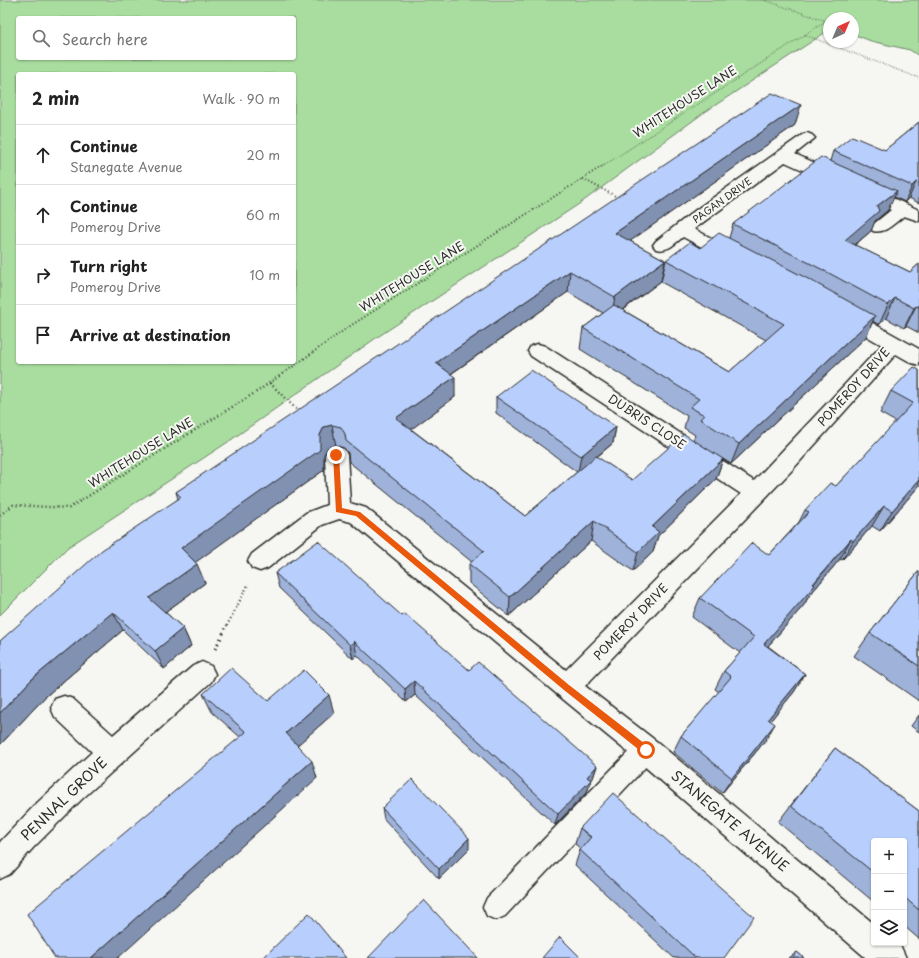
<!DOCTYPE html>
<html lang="en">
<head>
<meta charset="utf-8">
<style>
	:root { --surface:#fff; --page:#f6f6f6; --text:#222; --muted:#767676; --line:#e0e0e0 }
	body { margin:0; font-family:"Playpen Sans",sans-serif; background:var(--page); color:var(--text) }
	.controls { position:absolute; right:12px; bottom:12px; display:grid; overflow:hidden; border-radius:4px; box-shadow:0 1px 3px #0004 }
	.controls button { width:36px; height:36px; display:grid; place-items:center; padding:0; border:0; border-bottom:1px solid var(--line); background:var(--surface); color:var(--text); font:20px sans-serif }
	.compass { position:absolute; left:823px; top:12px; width:36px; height:36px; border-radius:50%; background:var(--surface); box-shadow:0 1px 3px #0004; rotate:44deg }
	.stop { position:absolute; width:12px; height:12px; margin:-9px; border:3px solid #ea580c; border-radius:50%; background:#fff }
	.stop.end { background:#ea580c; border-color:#fff; box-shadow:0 1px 4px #0008 }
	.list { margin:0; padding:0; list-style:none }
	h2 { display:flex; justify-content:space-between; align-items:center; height:52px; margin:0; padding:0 16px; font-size:17px }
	h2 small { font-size:13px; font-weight:400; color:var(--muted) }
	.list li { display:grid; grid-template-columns:26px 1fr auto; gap:12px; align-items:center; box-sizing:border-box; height:60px; padding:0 16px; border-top:1px solid var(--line) }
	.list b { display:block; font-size:15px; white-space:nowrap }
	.list p { margin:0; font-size:13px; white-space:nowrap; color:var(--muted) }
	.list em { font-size:13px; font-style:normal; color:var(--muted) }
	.icon { flex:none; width:22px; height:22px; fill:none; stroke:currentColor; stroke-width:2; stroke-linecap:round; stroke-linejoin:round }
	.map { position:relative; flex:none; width:919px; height:958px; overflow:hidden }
	.search { position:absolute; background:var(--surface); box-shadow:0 1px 3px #0004; left:16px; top:16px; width:280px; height:44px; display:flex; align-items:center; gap:10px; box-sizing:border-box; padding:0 14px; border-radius:4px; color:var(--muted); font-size:15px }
	.panel { position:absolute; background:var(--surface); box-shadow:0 1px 3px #0004; left:16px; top:72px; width:280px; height:292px; border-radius:4px }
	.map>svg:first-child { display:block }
	.green { fill:#a9dd9f; stroke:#6a8465; fill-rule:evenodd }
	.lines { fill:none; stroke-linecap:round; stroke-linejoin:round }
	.service-casing { stroke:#2b2b2b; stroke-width:3 }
	.minor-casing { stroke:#2b2b2b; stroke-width:3 }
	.path-far3 { stroke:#2b2b2b; stroke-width:1.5; stroke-dasharray:0.5 2; stroke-linecap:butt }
	.path-far2 { stroke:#2b2b2b; stroke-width:2; stroke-dasharray:1 2.5; stroke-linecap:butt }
	.path-far1 { stroke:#2b2b2b; stroke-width:2.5; stroke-dasharray:1 3; stroke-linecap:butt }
	.path { stroke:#2b2b2b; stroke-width:3; stroke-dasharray:1.5 4; stroke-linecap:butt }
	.service { fill:#f6f6f2; fill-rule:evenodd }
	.minor { fill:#f6f6f2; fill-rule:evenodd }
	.wall { fill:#9eb2da; stroke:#2b2b2b; fill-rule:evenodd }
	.shaded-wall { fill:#8191b2; stroke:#2b2b2b }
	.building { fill:#b8cffe; stroke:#2b2b2b }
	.route { fill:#ea580c }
	.labels { text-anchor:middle; stroke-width:4; stroke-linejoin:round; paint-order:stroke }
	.far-street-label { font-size:10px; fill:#2b2b2b; stroke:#f6f6f2 }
	.street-label { font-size:12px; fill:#2b2b2b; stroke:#f6f6f2 }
	.near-street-label { font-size:14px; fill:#2b2b2b; stroke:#f6f6f2 }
</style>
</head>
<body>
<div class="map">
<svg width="919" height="958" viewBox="0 0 919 958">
	<rect width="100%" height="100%" fill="#f6f6f2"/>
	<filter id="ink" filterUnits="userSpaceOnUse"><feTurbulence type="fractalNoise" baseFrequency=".025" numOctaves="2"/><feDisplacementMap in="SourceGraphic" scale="8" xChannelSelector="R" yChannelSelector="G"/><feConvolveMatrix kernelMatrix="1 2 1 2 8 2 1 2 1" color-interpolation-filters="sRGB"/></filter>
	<g filter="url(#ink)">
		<path class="green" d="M0 0H919V56L910 50 871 41 853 34V18H829V30L702 114 582 202 376 338 228 442 68 547 0 615ZM18 18H294V58H18ZM18 74H294V362H18Z"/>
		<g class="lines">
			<defs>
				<path id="service" d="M646 739 654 742 658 750 654 758 505 916 496 920 487 916 483 907 487 898 638 742Z"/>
				<path id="minor" d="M807 133 812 135 815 138 795 154 919 210V221L904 216C894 223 886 234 873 231L870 227 891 210 785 162 694 229 740 253 743 257 740 261 734 263 728 261 683 237C674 244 668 252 656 249L653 245 656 241 697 209 802 135Z
					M844 309 851 311 919 349V365L912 363 896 354 793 469 585 686 656 741 874 924V943H896L901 947 906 958H866L636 759 558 695 351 522 339 519 322 525 268 568 260 571 252 568 248 561 252 554 306 513 327 505 325 455 328 449 336 447 344 449 347 455 350 503 366 508 566 670 741 494 531 356 528 351 531 346 538 344 545 346 754 481 882 345 837 319 835 315 837 311Z
					M202 662 211 666 215 674 211 682 82 799 33 848 10 874 0 879V842L37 803 92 752 55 717 51 708 55 699 64 696 73 699 113 735 193 666Z"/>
			</defs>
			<use href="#service" class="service-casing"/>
			<use href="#minor" class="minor-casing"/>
			<path class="path-far3" d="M764 0 826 21
				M805 35 919 78
				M603 166 826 21"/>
			<path class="path-far2" d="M583 179 619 198
				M284 373 347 328 604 165"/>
			<path class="path-far1" d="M270 383 299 412
				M0 515 13 505 69 508 258 391 285 372
				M223 633 248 585"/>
			<path class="path" d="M215 649 224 632"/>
			<use href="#service" class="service"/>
			<use href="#minor" class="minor"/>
		</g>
		<path class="wall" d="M919 122V203L909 198 905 202 894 197 888 210 875 221 871 231 855 245 910 272 919 264V333L906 326 904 328 886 318 879 325 873 321 866 337 731 464 723 459 716 479 658 536 653 552 633 571 591 541 509 616 469 583V564L472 562 349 462 348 453 344 448 336 446 328 448 324 455V470L195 562 205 583 165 612 183 628 191 646 164 669 123 630 45 697 0 745V641L178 499 176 492 795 125 630 241 665 260 661 281 623 310 729 372 766 340 661 282 666 260 700 248 729 238 733 224 830 161 833 151 885 150ZM568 292 603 313 583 328 580 349 687 416 684 428 695 435 693 440 632 480 597 457 613 443 616 427 496 397V413L577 472 525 516 411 429 455 397 451 374Z
			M919 370V486L880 531 872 526 842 560 840 559 809 596 804 605 768 646 805 674 794 692 770 721 765 741 722 793 673 752 681 736 719 692 715 689 724 671 740 653 692 617 700 598 769 555 799 522 805 510 836 486 896 422 880 413 891 391Z
			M919 571V701L854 656 870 633Z
			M275 573 402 616 469 670 597 766 593 778 591 781 587 792 555 825 415 695 406 702 357 655 353 659 279 588Z
			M203 694 268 701 334 713 297 745 317 778 240 737 212 712Z
			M919 715V732L911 726Z
			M835 748 919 811V939L904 926V841H874V902L778 822Z
			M382 808 469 849 439 879 384 819Z
			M580 828 724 958H674L575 865 580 850 581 849 575 844Z
			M797 952 804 958H789Z"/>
		<path class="shaded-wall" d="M801 105 795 125 612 254 615 233Z
			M916 182 909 198 905 202 912 186Z
			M897 191 888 210 875 221 871 231 837 260 845 240 877 206Z
			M665 260 661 281 611 318 615 297Z
			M570 271 568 292 436 384V363Z
			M895 298 886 318 879 325 888 305Z
			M916 306 906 326 904 328 914 308Z
			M875 316 866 337 731 464 739 444Z
			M455 377V397L398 439 396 418Z
			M332 425 336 446 328 448 324 455V470L189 567 181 548 320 435 324 427Z
			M616 427 613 443 578 472 581 456Z
			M723 459 716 479 658 536 653 552 633 571 638 552 652 527Z
			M919 480V486L880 531 892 511Z
			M884 506 872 526 842 560 853 541Z
			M594 521 591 541 509 616 510 597Z
			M851 539 840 559 809 596 804 605 754 662 764 644Z
			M197 564 205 583 158 617 149 598Z
			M113 612 123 630 45 697 0 745V713L31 680Z
			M183 628 191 646 164 669 155 651Z
			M354 641 357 655 353 659 350 645Z
			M805 674 794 692 758 736 768 719Z
			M414 681 415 695 406 702 405 689Z
			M329 695 334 713 292 750 286 733Z
			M775 724 765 741 722 793 732 778Z
			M312 761 317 778 118 958H91Z
			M597 766 593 778 591 781 587 792 555 825 558 814 587 777Z
			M469 838V849L439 879V869Z"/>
		<path class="building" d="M772 93 801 105 615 233 665 260 615 297 570 271 436 363 455 377 396 418 525 516 596 456 632 480 684 434 723 459 652 527 659 532 638 552 594 521 510 597 469 564 484 551 346 441 345 434 341 427 332 425 324 427 320 435V450L181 548 197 564 149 598 183 628 155 651 113 612 31 680 0 713V641L102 550 181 497 176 492Z
			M919 122V183L916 182 912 186 833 151 852 136 885 150Z
			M821 157 897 191 877 206 879 211 845 240 910 272 919 264V307L916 306 914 308 895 298 888 305 827 272 733 224Z
			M719 233 812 281 875 316 739 444 700 419 704 415 690 407 699 399 583 328 614 305 729 372 784 324 666 260 690 242 700 248Z
			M914 367 919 370V480L892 511 884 506 853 541 851 539 813 584 815 585 764 644 805 674 768 719 775 724 732 778 681 736 731 677 724 671 754 637 700 598 752 543 769 555 809 512 805 510 830 483 836 486 913 403 891 391Z
			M531 370 616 427 581 456 496 397Z
			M318 541 402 616 405 614 469 670 478 662 597 766 587 777 591 780 558 814 414 681 405 689 354 641 350 645 275 573Z
			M919 571V666L870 633Z
			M231 668 268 701 304 670 329 695 286 733 312 761 91 958H55L27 914 246 732 203 694Z
			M835 748 919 811V910L904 897V841H874V873L791 806Z
			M412 779 469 838 439 869 382 808Z
			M613 793 754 917 724 958H696L580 850 591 837 580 828Z
			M424 900 478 958H368Z
			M309 913 346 958H263Z
			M560 937 581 958H542Z
			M797 952 804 958H793Z"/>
	</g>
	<path class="route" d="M336 452 339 455 342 508 360 512 569 685 649 747V753H643L564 690 356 516 336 512 333 455Z"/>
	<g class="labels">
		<g class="far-street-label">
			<text transform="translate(722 200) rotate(-36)" y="4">PAGAN DRIVE</text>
		</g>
		<g class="street-label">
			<text transform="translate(685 102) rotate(-33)" y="4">WHITEHOUSE LANE</text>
			<text transform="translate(412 277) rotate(-32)" y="4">WHITEHOUSE LANE</text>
			<text transform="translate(854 387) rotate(-48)" y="4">POMEROY DRIVE</text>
			<text transform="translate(647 422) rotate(33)" y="4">DUBRIS CLOSE</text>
			<text transform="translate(141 453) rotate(-32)" y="4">WHITEHOUSE LANE</text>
			<text transform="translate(631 622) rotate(-46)" y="4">POMEROY DRIVE</text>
		</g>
		<g class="near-street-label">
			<text transform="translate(64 799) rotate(-44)" y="5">PENNAL GROVE</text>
			<text transform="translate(730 821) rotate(40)" y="5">STANEGATE AVENUE</text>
		</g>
	</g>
</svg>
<div class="controls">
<button>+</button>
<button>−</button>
<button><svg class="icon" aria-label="layers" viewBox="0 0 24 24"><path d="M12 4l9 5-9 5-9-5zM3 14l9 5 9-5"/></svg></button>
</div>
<svg class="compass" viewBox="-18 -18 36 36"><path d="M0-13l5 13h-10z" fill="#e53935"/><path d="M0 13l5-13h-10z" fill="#767676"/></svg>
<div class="stop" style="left:646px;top:750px"></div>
<div class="stop end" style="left:336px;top:455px"></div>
<div class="search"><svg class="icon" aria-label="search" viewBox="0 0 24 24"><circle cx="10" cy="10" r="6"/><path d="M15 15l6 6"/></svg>Search here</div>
<section class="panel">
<h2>2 min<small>Walk · 90 m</small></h2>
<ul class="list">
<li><svg class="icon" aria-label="ahead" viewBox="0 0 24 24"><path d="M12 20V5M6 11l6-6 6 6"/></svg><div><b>Continue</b><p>Stanegate Avenue</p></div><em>20 m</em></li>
<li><svg class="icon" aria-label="ahead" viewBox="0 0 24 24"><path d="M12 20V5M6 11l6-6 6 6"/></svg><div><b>Continue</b><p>Pomeroy Drive</p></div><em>60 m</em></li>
<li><svg class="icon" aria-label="right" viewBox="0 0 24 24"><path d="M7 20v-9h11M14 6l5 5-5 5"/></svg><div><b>Turn right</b><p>Pomeroy Drive</p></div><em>10 m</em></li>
<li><svg class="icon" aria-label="arrive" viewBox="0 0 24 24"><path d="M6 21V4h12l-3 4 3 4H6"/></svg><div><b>Arrive at destination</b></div></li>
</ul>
</section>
</div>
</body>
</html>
